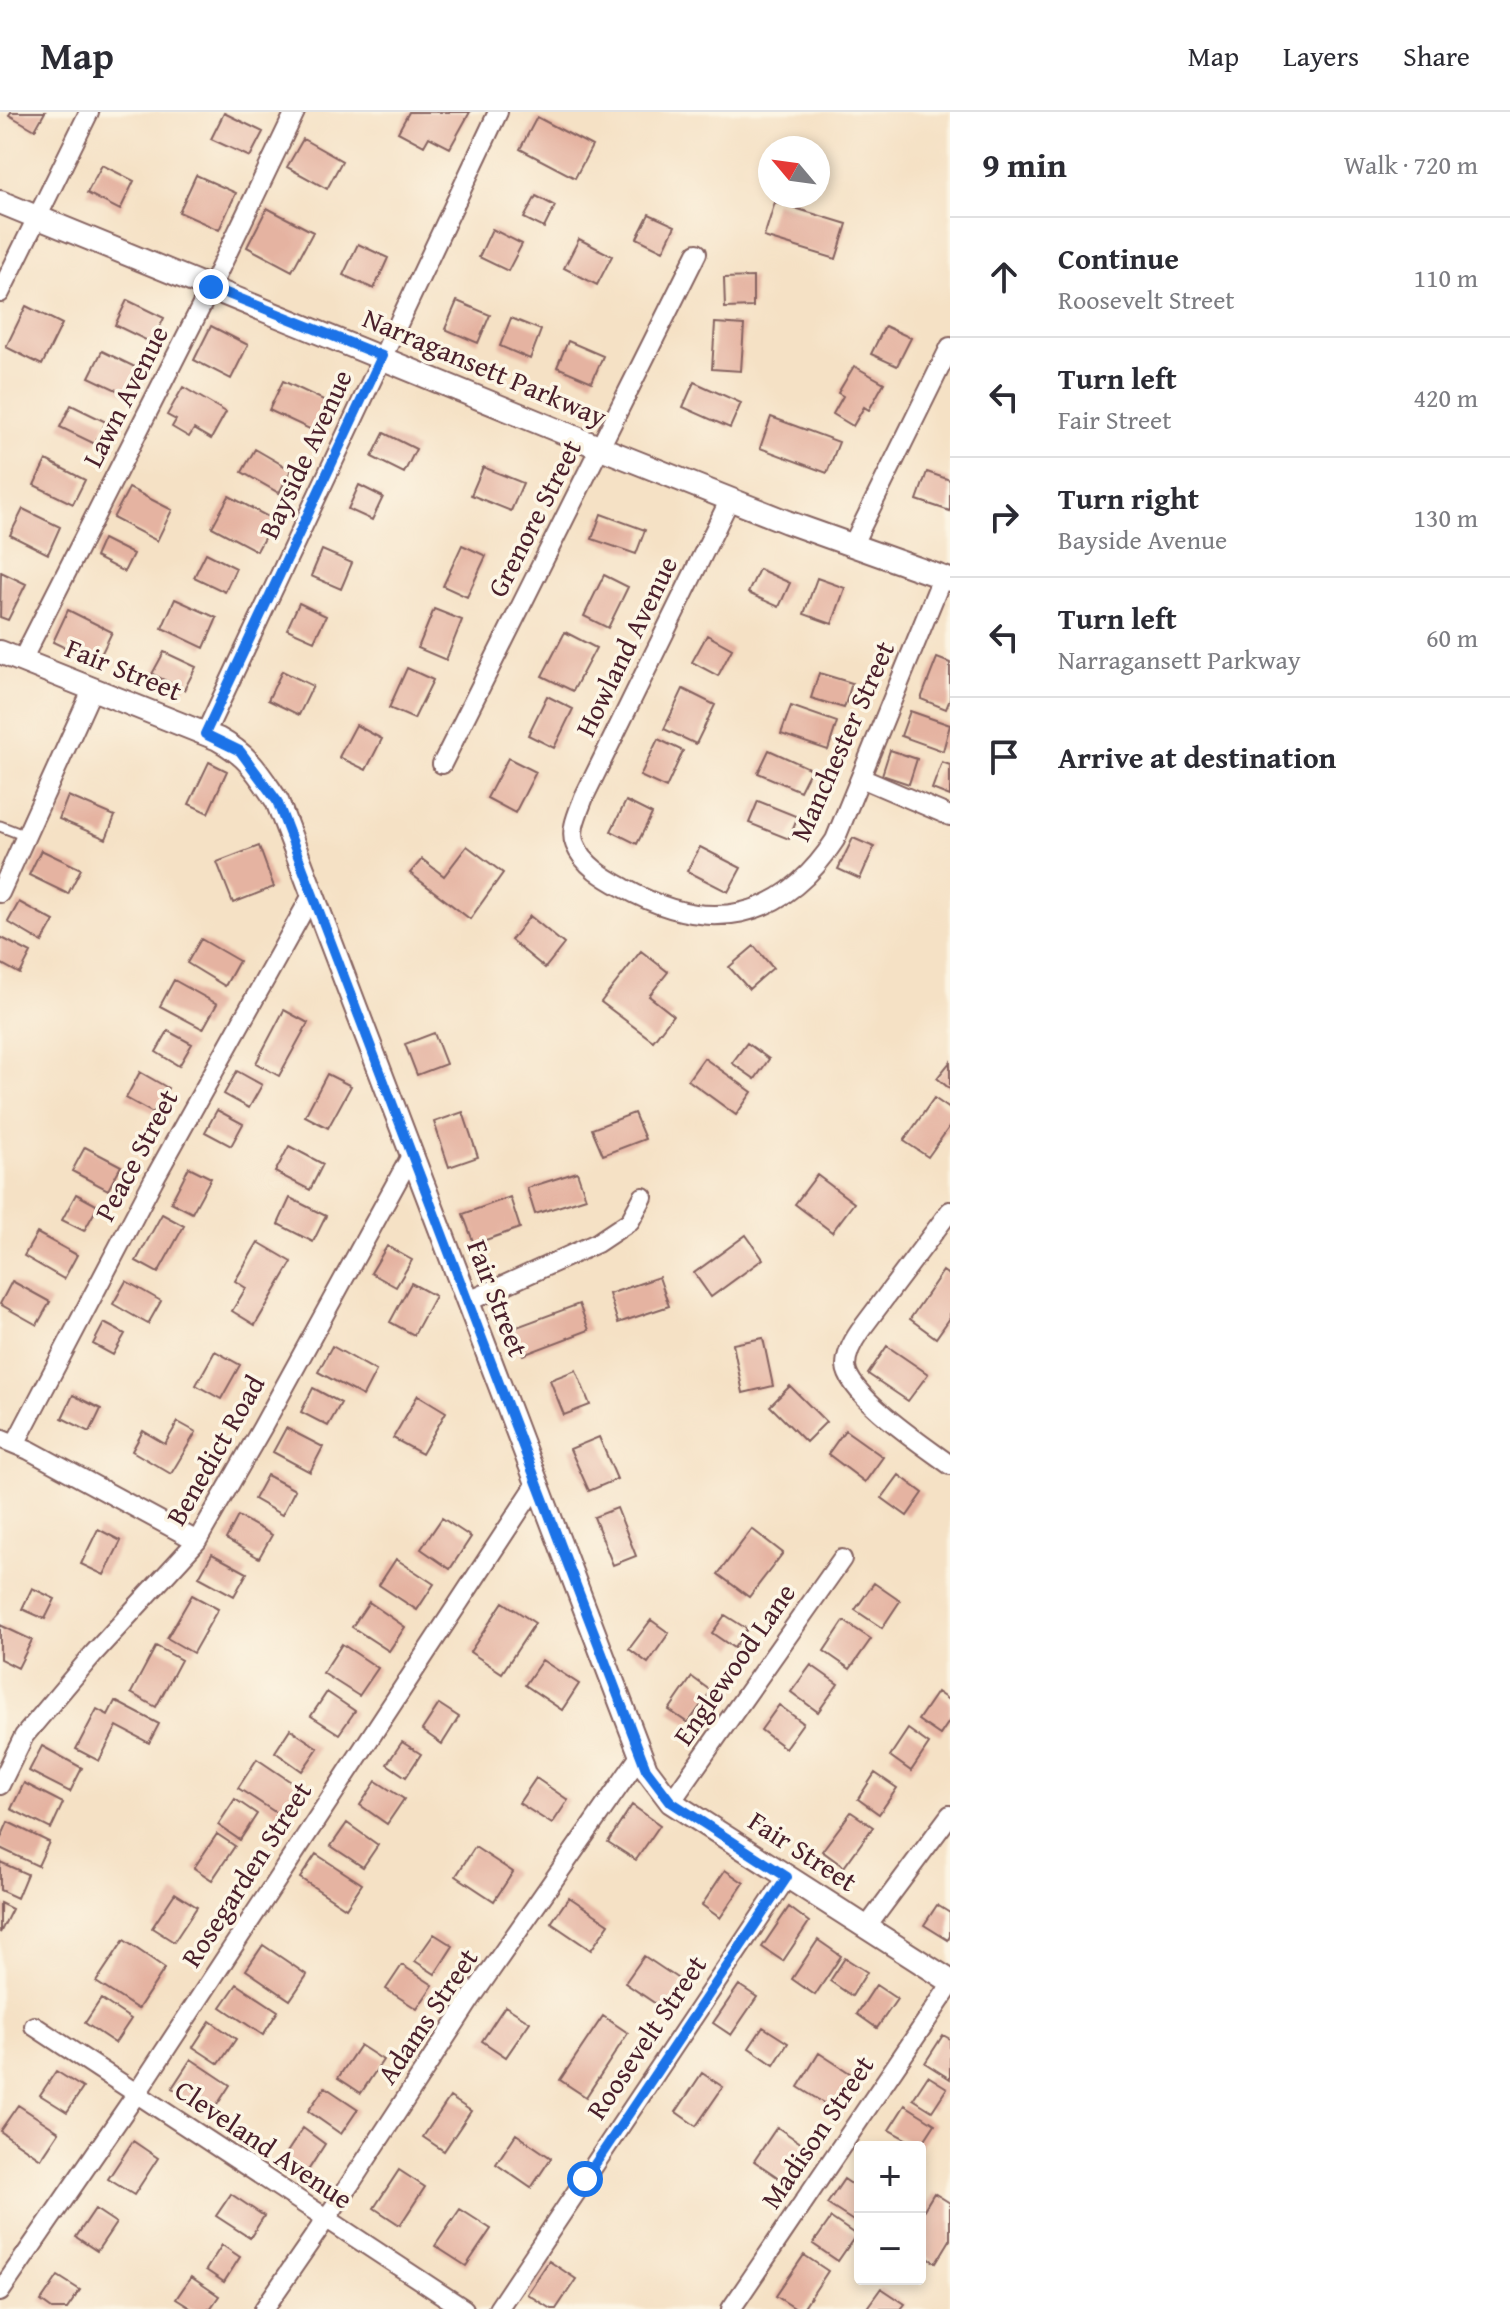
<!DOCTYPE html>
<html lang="en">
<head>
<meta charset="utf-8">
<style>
	:root { --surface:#fff; --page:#f2f2f3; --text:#2b2b33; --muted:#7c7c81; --line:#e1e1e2 }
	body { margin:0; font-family:"Gentium Book Plus",serif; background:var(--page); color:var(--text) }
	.controls { position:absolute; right:24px; bottom:24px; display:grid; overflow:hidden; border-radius:8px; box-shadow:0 4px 12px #0003 }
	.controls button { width:72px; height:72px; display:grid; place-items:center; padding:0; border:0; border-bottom:2px solid var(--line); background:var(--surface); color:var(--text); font:40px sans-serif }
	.compass { position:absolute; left:758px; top:24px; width:72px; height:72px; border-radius:50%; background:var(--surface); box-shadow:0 4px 12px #0003; rotate:299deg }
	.stop { position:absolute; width:24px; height:24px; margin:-18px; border:6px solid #1a73e8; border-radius:50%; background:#fff }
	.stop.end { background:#1a73e8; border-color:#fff; box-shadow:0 2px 8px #0008 }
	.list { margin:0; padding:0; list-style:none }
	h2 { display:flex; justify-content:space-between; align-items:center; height:104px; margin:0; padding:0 32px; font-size:34px }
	h2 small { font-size:26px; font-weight:400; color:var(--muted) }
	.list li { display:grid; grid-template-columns:52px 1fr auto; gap:24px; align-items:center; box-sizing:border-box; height:120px; padding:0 32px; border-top:2px solid var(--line) }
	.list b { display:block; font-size:30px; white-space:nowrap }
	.list p { margin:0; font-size:26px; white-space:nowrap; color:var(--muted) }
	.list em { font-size:26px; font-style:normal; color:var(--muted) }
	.icon { flex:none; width:44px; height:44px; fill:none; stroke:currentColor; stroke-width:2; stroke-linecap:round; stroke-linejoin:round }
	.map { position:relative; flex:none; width:950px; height:2197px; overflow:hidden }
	header { display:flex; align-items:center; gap:48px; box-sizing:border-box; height:112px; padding:0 40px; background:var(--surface); border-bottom:2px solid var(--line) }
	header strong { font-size:38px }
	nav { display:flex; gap:44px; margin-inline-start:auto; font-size:28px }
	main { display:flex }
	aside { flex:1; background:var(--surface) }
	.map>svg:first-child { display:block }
	.building { fill:#e5b3a1 }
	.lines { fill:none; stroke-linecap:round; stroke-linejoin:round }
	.service-casing { stroke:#866361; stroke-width:13 }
	.minor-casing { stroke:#866361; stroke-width:22 }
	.tertiary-casing { stroke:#866361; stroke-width:26 }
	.service { stroke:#fff; stroke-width:9 }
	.minor { stroke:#fff; stroke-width:18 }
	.tertiary { stroke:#fff; stroke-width:22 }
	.route { stroke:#1a73e8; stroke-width:10 }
	.labels { text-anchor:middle; stroke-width:7; stroke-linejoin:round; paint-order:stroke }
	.street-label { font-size:28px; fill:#4a1f2b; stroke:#fcf5e5 }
</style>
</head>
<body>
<header>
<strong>Map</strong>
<nav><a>Map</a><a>Layers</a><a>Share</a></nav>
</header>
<main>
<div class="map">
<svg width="950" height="2197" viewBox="0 0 950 2197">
	<rect width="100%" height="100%" fill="#fcf5e5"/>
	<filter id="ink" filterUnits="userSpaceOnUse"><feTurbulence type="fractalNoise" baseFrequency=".0125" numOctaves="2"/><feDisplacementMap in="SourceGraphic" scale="16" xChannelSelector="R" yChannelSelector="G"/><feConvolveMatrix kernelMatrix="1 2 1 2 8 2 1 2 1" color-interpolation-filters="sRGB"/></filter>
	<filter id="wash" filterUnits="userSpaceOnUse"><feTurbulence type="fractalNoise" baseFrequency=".006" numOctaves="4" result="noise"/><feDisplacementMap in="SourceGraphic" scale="32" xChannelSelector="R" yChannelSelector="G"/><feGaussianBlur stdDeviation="1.8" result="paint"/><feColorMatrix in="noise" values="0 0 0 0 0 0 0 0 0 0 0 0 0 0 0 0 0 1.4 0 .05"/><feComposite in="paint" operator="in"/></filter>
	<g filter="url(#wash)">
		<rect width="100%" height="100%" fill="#f5e1c5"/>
		<g id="blocks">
			<path class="building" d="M11 0H45L35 18 9 3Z
				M409 0H470L450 36 429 25 424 34 398 20Z
				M224 1 263 20 250 45 211 27Z
				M537 5 592 34 575 66 520 37Z
				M303 27 342 49 327 77 287 55Z
				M102 53 134 69 120 98 87 81Z
				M196 63 236 81 219 118 179 100Z
				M536 84 555 94 544 116 524 106Z
				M775 90 847 112 836 147 764 125Z
				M267 96 313 120 292 159 247 135Z
				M649 102 675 114 663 139 637 126Z
				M492 117 522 132 508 159 479 145Z
				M579 127 612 144 597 173 564 156Z
				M358 132 388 146 374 177 343 163Z
				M753 165V195L725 196 724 166Z
				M127 188 164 206 152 231 115 213Z
				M457 189 490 203 478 231 445 217Z
				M26 194 62 212 42 253 6 235Z
				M511 206 541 218 530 247 500 234Z
				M715 211 744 213 741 259 712 257Z
				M211 214 248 233 231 267 194 248Z
				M885 214 911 226 897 254 871 242Z
				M568 229 603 244 592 270 557 255Z
				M102 239 139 257 127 283 89 265Z
				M854 254 884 271 869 298 864 295 853 314 833 302 843 284 838 281Z
				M283 269 330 291 316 320 269 298Z
				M694 270 741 291 730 316 683 295Z
				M183 275 226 300 211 327 194 317 189 325 172 315 176 308 167 303Z
				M71 293 106 310 95 332 60 315Z
				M771 305 839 330 827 361 760 336Z
				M384 321 416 337 404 361 372 345Z
				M255 337 291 358 279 381 242 360Z
				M46 348 85 368 73 392 34 373Z
				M483 355 523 371 511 399 471 383Z
				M927 360 950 368V399L917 388Z
				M359 373 383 385 372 408 348 397Z
				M129 376 172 398 157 429 113 406Z
				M229 384 274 408 257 439 212 415Z
				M23 397 60 415 48 442 10 423Z
				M601 402 645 418 636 442 592 427Z
				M103 427 133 442 124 460 95 445Z
				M462 433 486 444 467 485 443 474Z
				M322 438 352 451 341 477 311 464Z
				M206 441 236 456 225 480 194 465Z
				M759 457 790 471 779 495 748 481Z
				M1 460 26 472 8 508 0 505Z
				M604 463 628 475 608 516 584 504Z
				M817 466 845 476 832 512 804 502Z
				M175 487 217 506 204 536 162 516Z
				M299 491 326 504 314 529 287 517Z
				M434 497 462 508 446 548 418 536Z
				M68 498 112 520 97 551 53 530Z
				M565 520 596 536 573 579 542 564Z
				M707 523 732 537 718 564 692 550Z
				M164 540 196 555 184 578 152 562Z
				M937 546 950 551V587L946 597 921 587Z
				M407 556 433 568 414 607 389 596Z
				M282 559 313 574 299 603 268 588Z
				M819 561 852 571 844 596 811 586Z
				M683 577 715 593 696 632 664 617Z
				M547 584 573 597 554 636 528 623Z
				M791 594 837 610 828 638 781 622Z
				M910 599 950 613 943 639 901 624Z
				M356 613 382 627 366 658 339 645Z
				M658 627 683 639 666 676 640 664Z
				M769 638 811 657 800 679 758 661Z
				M890 638 917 647 909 672 882 663Z
				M508 646 536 660 515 701 487 686Z
				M209 650 227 659 208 701 189 692Z
				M942 650 950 653V684L932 677Z
				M68 684 115 704 106 727 59 707Z
				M626 689 652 702 637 732 611 719Z
				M758 689 798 705 789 727 749 711Z
				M853 726 874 735 860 767 838 757Z
				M259 734 274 775 233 791 217 750Z
				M467 734 503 761 470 807 410 761 422 747 444 764Z
				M700 735 741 756 728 780 687 759Z
				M41 738 81 757 68 782 29 763Z
				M19 790 54 809 42 830 8 810Z
				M530 804 564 832 545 856 511 828Z
				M0 825 31 841 20 862 0 851Z
				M201 827 239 849 225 874 187 851Z
				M754 834 773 856 749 877 729 855Z
				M641 839 668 860 649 884 673 903 653 929 601 890Z
				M174 868 217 892 203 917 160 894Z
				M284 898 308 911 279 964 256 951Z
				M168 919 192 932 179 954 156 940Z
				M434 921 446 952 417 963 405 932Z
				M747 931 769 947 755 967 732 951Z
				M704 946 752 980 736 1003 688 968Z
				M950 950V977L937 966Z
				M237 959 262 973 249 996 224 982Z
				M140 960 168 976 153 1001 126 986Z
				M327 962 351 974 328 1016 305 1004Z
				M934 986 950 997V1014L928 1045 904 1029Z
				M217 998 243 1012 231 1034 205 1020Z
				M463 1000 478 1045 449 1055 434 1010Z
				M634 1001 645 1027 603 1043 592 1017Z
				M289 1034 323 1052 310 1078 275 1060Z
				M85 1035 121 1054 108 1078 72 1059Z
				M189 1055 211 1066 192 1101 171 1090Z
				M577 1060 586 1086 535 1102 527 1076Z
				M817 1063 854 1091 832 1120 795 1092Z
				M76 1082 98 1094 84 1119 62 1108Z
				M510 1085 520 1116 474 1132 463 1102Z
				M290 1086 326 1104 313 1130 278 1112Z
				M162 1102 184 1114 158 1161 136 1149Z
				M37 1121 77 1143 64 1167 24 1144Z
				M746 1123 763 1147 711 1185 694 1161Z
				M258 1130 292 1150 255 1213 232 1199 246 1176 235 1169Z
				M387 1134 412 1148 396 1175 371 1161Z
				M943 1159 950 1164V1206L936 1226 910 1207Z
				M659 1165 669 1194 618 1211 609 1182Z
				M12 1169 50 1190 37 1213 0 1192Z
				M126 1169 161 1189 148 1212 113 1192Z
				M411 1171 435 1184 414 1223 390 1210Z
				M579 1192 589 1218 523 1243 514 1216Z
				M104 1211 125 1222 113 1243 93 1232Z
				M763 1226 773 1274 743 1281 733 1232Z
				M332 1234 376 1259 363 1284 318 1260Z
				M887 1234 928 1262 908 1289 868 1262Z
				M215 1239 240 1253 221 1287 196 1273Z
				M576 1258 590 1293 564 1303 550 1268Z
				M790 1274 826 1310 806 1330 770 1294Z
				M313 1276 341 1291 328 1314 301 1300Z
				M73 1283 101 1297 90 1320 62 1306Z
				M418 1283 446 1300 422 1342 393 1326Z
				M178 1310 196 1320 171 1362 132 1339 143 1319 165 1332Z
				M286 1316 323 1335 310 1360 273 1340Z
				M845 1318 883 1345 865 1370 828 1342Z
				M599 1325 617 1367 589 1379 570 1337Z
				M267 1363 295 1378 282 1403 254 1387Z
				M899 1363 923 1381 907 1404 882 1386Z
				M617 1396 636 1444 613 1453 594 1405Z
				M238 1404 272 1423 259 1446 226 1427Z
				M442 1406 471 1425 450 1457 421 1437Z
				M98 1417 121 1429 104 1463 81 1452Z
				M752 1417 783 1441 749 1485 718 1462Z
				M212 1442 247 1461 234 1484 199 1465Z
				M396 1447 434 1472 417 1498 379 1473Z
				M874 1471 900 1489 882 1516 855 1498Z
				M32 1476 55 1487 45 1507 22 1497Z
				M192 1483 218 1497 193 1541 167 1526Z
				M369 1490 405 1515 389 1539 352 1515Z
				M503 1490 535 1511 502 1561 470 1540Z
				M725 1503 747 1517 734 1536 712 1521Z
				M651 1508 669 1521 648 1551 629 1537Z
				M844 1509 871 1527 850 1557 824 1539Z
				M0 1513 32 1528 18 1556 0 1547Z
				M342 1532 378 1556 359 1584 323 1561Z
				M156 1534 181 1548 156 1595 131 1581Z
				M542 1548 579 1572 562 1598 525 1573Z
				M811 1553 838 1572 818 1600 791 1580Z
				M692 1565 711 1579 688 1611 669 1598Z
				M327 1580 355 1599 339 1622 311 1604Z
				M937 1580 950 1589V1608L940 1623 918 1608Z
				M115 1589 159 1612 149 1631 117 1614 99 1649 76 1637 97 1597 108 1603Z
				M439 1592 459 1605 442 1632 422 1618Z
				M779 1593 803 1611 785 1636 761 1618Z
				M290 1617 318 1636 302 1659 275 1640Z
				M908 1617 929 1632 911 1659 890 1644Z
				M402 1630 421 1642 406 1665 387 1652Z
				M42 1634 82 1656 70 1680 29 1659Z
				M257 1647 300 1676 281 1704 238 1676Z
				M875 1661 897 1676 879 1702 858 1687Z
				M536 1666 568 1688 552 1712 519 1691Z
				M376 1669 404 1687 387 1712 360 1693Z
				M24 1671 63 1691 51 1717 11 1697Z
				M235 1687 257 1702 240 1728 218 1713Z
				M632 1693 660 1713 636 1748 608 1730Z
				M851 1700 873 1715 844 1755 822 1739Z
				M8 1710 49 1730 38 1754 0 1736V1728Z
				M347 1711 378 1733 363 1755 331 1734Z
				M217 1722 235 1734 212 1768 194 1756Z
				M475 1735 513 1760 494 1789 456 1764Z
				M316 1742 362 1772 346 1796 300 1766Z
				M0 1750 27 1762 17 1786 0 1778Z
				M725 1758 744 1771 720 1806 702 1793Z
				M175 1781 197 1795 174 1830 152 1816Z
				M569 1785 609 1812 591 1838 551 1811Z
				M0 1791 12 1797 0 1821Z
				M937 1793 950 1801V1824L948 1828 924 1813Z
				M789 1795 809 1810 783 1849 762 1835Z
				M434 1822 453 1834 435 1862 415 1849Z
				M124 1828 165 1856 138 1897 96 1870Z
				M818 1828 841 1844 815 1883 792 1867Z
				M263 1833 307 1863 290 1888 246 1858Z
				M644 1844 683 1870 665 1898 625 1871Z
				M845 1846 867 1860 852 1884 830 1869Z
				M402 1853 433 1873 417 1897 386 1877Z
				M237 1872 278 1899 263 1923 221 1895Z
				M739 1873 757 1885 731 1923 713 1911Z
				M876 1873 897 1887 877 1916 857 1902Z
				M101 1887 131 1907 115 1931 85 1911Z
				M505 1894 530 1910 506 1945 482 1929Z
				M603 1904 628 1921 586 1985 560 1968Z
				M210 1909 236 1927 219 1952 193 1935Z
				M763 1915 788 1931 774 1953 749 1936Z
				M943 1923 950 1927V1967L925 1951Z
				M360 1933 383 1948 361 1981 338 1966Z
				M819 1941 859 1967 838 2000 798 1975Z
				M191 1947 230 1973 211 2002 172 1976Z
				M56 1959 83 1976 67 2000 40 1983Z
				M702 1961 723 1975 696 2014 676 2000Z
				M928 1964 947 1976 932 1999 913 1987Z
				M325 1975 358 1997 341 2022 308 1999Z
				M450 1985 471 1999 444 2039 423 2025Z
				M18 1993 59 2020 41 2047 0 2019Z
				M905 1993 935 2012 920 2035 889 2018Z
				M777 2015 805 2034 782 2068 754 2049Z
				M303 2016 325 2032 307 2060 284 2045Z
				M516 2022 551 2046 531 2076 496 2052Z
				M133 2029 158 2046 134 2083 108 2067Z
				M399 2058 425 2075 400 2113 374 2096Z
				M844 2067 860 2078V2109L858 2112 827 2092Z
				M934 2081 950 2091V2128L936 2151 920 2141V2104Z
				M231 2082 264 2104 250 2126 216 2104Z
				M95 2097 116 2111 97 2139 76 2125Z
				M460 2097 491 2117 466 2154 435 2134Z
				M831 2106 856 2123 838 2149 813 2132Z
				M222 2133 240 2145 224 2170 206 2158Z
				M804 2143 828 2159 803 2197H796L776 2184Z
				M549 2149 576 2167 556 2197H551L527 2182Z
				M58 2164 80 2178 67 2197H52L41 2189Z
				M191 2165 219 2184 210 2197H192L176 2187Z
				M881 2176 905 2192 901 2197H866Z"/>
		</g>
	</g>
	<g filter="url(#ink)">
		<use href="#blocks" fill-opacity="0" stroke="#866361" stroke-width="2"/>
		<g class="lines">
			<defs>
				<path id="service" d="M0 714 26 724"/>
				<path id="minor" d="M0 181 89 0
					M730 387 584 685C579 699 569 718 575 732 583 753 605 766 624 776 708 823 782 810 835 728L942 466
					M853 432 950 235
					M22 548 211 175 295 0
					M205 622 498 0
					M442 652 697 141
					M861 666 950 704
					M0 781 93 576
					M950 1099 860 1219C853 1229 846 1242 846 1254 848 1284 926 1335 950 1353
					M467 1190 597 1131 630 1109 643 1085
					M0 1326 29 1338 197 1429
					M15 1332 153 1069 312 783
					M0 1673 24 1624 94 1541 197 1429 262 1316 412 1042
					M671 1690 842 1447
					M866 1816 950 1703
					M34 1914 464 2197
					M0 2180 137 1981 536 1373
					M264 2197 350 2072 472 1885 640 1644
					M498 2197 787 1765
					M731 2197 950 1874"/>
				<path id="tertiary" d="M0 90 601 336 787 410 950 468
					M0 540 218 627C249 644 258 661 277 689L646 1657 671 1690 950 1869"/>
			</defs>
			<use href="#service" class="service-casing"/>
			<use href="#minor" class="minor-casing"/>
			<use href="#tertiary" class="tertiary-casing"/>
			<use href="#service" class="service"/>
			<use href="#minor" class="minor"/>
			<use href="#tertiary" class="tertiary"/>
		</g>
	</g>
	<g class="lines" filter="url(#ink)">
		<path class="route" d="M211 175 382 244 205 622 240 639 277 689 646 1657 671 1690 787 1765 585 2067"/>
	</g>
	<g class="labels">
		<g class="street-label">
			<text transform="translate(485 255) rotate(23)" y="10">Narragansett Parkway</text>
			<text transform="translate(125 284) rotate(-63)" y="10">Lawn Avenue</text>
			<text transform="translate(305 342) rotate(-65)" y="10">Bayside Avenue</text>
			<text transform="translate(534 406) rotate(-63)" y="10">Grenore Street</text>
			<text transform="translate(626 534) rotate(-64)" y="10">Howland Avenue</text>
			<text transform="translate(124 557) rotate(22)" y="10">Fair Street</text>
			<text transform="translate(842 629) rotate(-66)" y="10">Manchester Street</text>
			<text transform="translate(136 1043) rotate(-62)" y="10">Peace Street</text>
			<text transform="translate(498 1186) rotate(69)" y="10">Fair Street</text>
			<text transform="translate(215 1338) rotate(-60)" y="10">Benedict Road</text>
			<text transform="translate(734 1552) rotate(-55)" y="10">Englewood Lane</text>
			<text transform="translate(803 1739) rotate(33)" y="10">Fair Street</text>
			<text transform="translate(246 1762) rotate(-57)" y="10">Rosegarden Street</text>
			<text transform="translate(427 1904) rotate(-56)" y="10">Adams Street</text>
			<text transform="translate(646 1925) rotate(-56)" y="10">Roosevelt Street</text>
			<text transform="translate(817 2020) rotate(-56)" y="10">Madison Street</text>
			<text transform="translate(264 2032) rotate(34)" y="10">Cleveland Avenue</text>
		</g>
	</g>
</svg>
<div class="controls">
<button>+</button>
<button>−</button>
</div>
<svg class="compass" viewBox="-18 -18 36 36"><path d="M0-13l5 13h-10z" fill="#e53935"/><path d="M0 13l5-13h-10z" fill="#7c7c81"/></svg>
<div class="stop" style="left:585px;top:2067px"></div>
<div class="stop end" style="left:211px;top:175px"></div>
</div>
<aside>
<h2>9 min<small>Walk · 720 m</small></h2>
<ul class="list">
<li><svg class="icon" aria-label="ahead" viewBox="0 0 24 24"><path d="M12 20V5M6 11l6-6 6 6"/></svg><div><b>Continue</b><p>Roosevelt Street</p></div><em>110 m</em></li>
<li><svg class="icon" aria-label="left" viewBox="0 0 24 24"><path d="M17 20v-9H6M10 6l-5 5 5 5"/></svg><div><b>Turn left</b><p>Fair Street</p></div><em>420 m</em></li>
<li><svg class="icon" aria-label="right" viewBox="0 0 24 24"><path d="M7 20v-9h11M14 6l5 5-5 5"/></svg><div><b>Turn right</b><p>Bayside Avenue</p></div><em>130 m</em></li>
<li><svg class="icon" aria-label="left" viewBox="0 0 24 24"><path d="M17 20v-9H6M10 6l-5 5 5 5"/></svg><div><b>Turn left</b><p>Narragansett Parkway</p></div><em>60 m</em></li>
<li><svg class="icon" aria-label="arrive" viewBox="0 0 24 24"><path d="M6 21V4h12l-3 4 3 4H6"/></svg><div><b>Arrive at destination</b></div></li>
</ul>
</aside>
</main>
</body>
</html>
